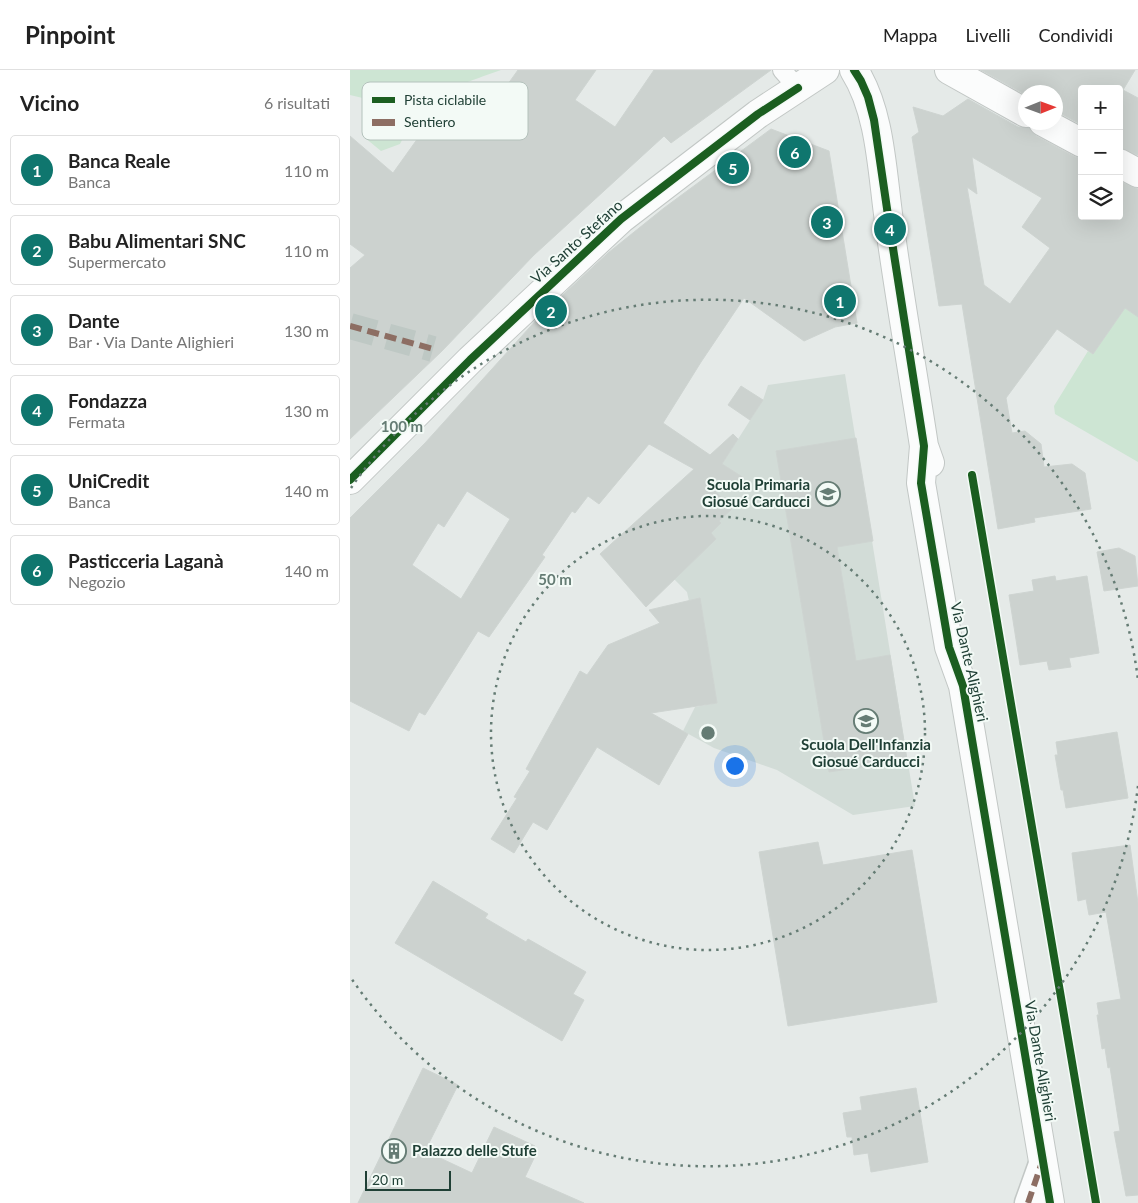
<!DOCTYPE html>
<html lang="it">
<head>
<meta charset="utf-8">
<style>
	:root { --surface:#fff; --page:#f2f2f2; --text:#222; --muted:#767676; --line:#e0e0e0; --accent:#0f766e }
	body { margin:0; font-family:Lato,sans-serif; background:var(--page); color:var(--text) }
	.controls { position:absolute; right:15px; top:15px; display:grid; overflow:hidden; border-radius:5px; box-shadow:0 5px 20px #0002 }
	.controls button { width:45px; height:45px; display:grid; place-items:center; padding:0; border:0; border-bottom:1px solid var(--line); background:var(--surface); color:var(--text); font:25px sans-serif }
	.compass { position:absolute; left:668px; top:15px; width:45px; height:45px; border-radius:50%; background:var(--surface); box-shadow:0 5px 20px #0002; rotate:89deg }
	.scale { position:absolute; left:15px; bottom:12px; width:86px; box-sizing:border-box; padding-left:5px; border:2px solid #204036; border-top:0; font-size:14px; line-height:18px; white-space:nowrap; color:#204036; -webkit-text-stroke:4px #f3faf6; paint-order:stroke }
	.you { position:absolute; left:384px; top:695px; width:18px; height:18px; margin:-12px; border:4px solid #fff; border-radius:50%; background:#1a73e8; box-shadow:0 0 0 8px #1a73e833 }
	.badge { display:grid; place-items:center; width:32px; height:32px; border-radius:50%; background:var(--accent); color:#fff; font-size:16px; font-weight:700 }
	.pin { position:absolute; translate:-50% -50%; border:2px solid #fff; box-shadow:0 1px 5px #0006 }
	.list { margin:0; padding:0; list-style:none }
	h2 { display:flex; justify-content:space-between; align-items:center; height:65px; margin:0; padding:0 20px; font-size:21px }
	h2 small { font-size:16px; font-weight:400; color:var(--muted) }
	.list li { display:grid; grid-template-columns:32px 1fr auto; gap:15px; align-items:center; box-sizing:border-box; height:70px; margin:0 10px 10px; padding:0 10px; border:1px solid var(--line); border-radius:5px }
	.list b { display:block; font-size:19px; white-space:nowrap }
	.list p { margin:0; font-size:16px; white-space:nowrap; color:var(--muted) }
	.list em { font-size:16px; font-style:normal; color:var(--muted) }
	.icon { flex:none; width:28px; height:28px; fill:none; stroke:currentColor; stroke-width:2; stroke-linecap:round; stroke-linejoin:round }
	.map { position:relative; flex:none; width:788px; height:1133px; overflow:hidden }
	header { display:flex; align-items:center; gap:30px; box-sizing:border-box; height:70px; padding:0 25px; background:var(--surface); border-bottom:1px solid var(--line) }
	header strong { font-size:24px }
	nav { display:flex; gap:28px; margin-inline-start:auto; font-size:18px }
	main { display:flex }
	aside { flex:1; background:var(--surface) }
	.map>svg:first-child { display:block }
	.built { fill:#d2dcd7 }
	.green { fill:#cde5d3 }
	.building { fill:#ccd2cf; stroke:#ced4d1; fill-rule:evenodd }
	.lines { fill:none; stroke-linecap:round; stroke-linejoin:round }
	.pedestrian-tunnel { stroke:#bec8c4; stroke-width:26; stroke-dasharray:26 13; stroke-linecap:butt }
	.service-casing { stroke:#c2c7c5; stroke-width:20 }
	.pedestrian-casing { stroke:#c2c7c5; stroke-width:29 }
	.minor-casing { stroke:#c2c7c5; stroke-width:30 }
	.tertiary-casing { stroke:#c2c7c5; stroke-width:30 }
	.service { stroke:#fbfcfc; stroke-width:18 }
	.pedestrian { stroke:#fbfcfc; stroke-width:26 }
	.minor { stroke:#fbfcfc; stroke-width:28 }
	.tertiary { stroke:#fbfcfc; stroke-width:28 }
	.quiet { stroke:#8d6e63; stroke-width:6; stroke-dasharray:12 6; stroke-linecap:butt }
	.cycleway-casing { stroke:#f3faf6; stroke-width:11 }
	.cycleway { stroke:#1b5e20; stroke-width:8 }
	.ring { fill:none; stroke:#657c74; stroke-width:2.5; stroke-dasharray:2.5 5 }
	.labels { text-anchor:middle; stroke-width:4; stroke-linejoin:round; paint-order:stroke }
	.street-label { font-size:15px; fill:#204036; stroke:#f3faf6 }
	.poi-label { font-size:15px; font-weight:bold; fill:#204036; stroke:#f3faf6; text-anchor:end }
	.key { fill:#f3faf6; stroke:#b4c2bc; stroke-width:1 }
	.key-label { font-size:14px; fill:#204036 }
	.centre { fill:#657c74; stroke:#f3faf6; stroke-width:2.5 }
	.ring-label { font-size:15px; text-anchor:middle; font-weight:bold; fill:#657c74; stroke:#f3faf6; stroke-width:4; stroke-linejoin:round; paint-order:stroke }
</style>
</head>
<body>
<header>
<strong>Pinpoint</strong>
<nav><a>Mappa</a><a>Livelli</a><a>Condividi</a></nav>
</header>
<main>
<aside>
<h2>Vicino<small>6 risultati</small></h2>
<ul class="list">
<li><span class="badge">1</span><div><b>Banca Reale</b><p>Banca</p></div><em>110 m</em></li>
<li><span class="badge">2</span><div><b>Babu Alimentari SNC</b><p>Supermercato</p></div><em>110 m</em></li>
<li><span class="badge">3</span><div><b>Dante</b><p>Bar · Via Dante Alighieri</p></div><em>130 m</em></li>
<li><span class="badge">4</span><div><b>Fondazza</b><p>Fermata</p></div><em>130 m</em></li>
<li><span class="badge">5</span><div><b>UniCredit</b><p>Banca</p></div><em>140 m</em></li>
<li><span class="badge">6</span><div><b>Pasticceria Laganà</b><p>Negozio</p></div><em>140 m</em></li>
</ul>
</aside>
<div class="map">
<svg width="788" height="1133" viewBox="0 0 788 1133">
	<rect width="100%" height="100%" fill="#e5eae8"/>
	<path class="built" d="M495 304 565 736 503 745 427 700 364 678 333 661 345 637 367 633 350 529 339 531 337 522 324 509 366 469 361 463 371 453 369 451 382 439 357 412 362 410 413 330 418 315Z"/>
	<path class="green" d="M0 0H151C121 11 87 20 66 47 59 55 55 65 50 74L31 81 14 67 28 43 17 29 0 25Z
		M775 238 788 247V392L705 344 704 336 738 281 743 284Z"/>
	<path class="building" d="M168 0H246L225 30 265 57 304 0H421L321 73 314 66 184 185 92 281 0 369V198L15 185 0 174V66L43 103 93 33 112 47 133 14 150 25Z
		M631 0H785L773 20 788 28V85L769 78V19H732V55L706 41V22H676V25Z
		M618 29 668 57 679 58 686 66 725 87 732 89V146H769V111L788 119V247L775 238 743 284 707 259 656 328 662 363 675 361 691 374 694 397 722 394 735 403 741 439 684 448 685 452 648 459 612 234 589 236 562 67 569 62 563 37 593 46ZM622 87 692 128 672 157 700 178 660 234 634 215 617 117 627 124Z
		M421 59 479 81 507 253 485 257 454 271 394 228 351 292 313 353 360 385 383 364 388 369 372 394 394 408 385 422 362 410 359 414 382 439 369 451 371 453 361 463 366 469 296 537 250 484 344 399 299 374 249 434 238 426 225 443 222 441 192 485 195 487 139 567 128 561 75 645 69 642 59 661 0 631V448L75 373 189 247 258 183 314 138ZM117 421 160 449 111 529 62 495 88 453 94 457Z
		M391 316 413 330 400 350 378 335Z
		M506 368 523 471 487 477 506 591 540 585 557 690 479 702 426 381Z
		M769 478 785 486 788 516 754 521 747 482Z
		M705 506 706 511 737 506 749 583 719 588 721 597 699 600 697 591 670 595 659 525 684 521 682 510Z
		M350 528 367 633 301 643 338 664 309 715 247 677 197 760 183 752 164 783 141 769 167 728 164 727 180 701 176 699 230 601 237 605 258 575 310 553 299 540Z
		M767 662 778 728 716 738 713 720H711L705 685H708L706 672Z
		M468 772 473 795 562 780 587 932 438 956 409 782Z
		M780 775 788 833V1125L776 1126 764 1062 770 1061 760 997 758 998 755 978 752 979 747 945H749L747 933 771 929 756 842 739 845 736 829 728 831 722 783Z
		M83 811 138 844 135 848 176 872 178 869 236 902 223 924 234 930 212 971 45 873Z
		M73 998 108 1015 75 1081 122 1103 144 1057 185 1076 182 1082 186 1084 175 1107 234 1133H8Z
		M566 1018 578 1092 521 1102 518 1083 504 1085 502 1067H497L493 1043 512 1040 510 1027Z"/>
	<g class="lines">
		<path class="pedestrian-tunnel" d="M0 256 83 279"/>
		<defs>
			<path id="service" d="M432 0 448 18"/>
			<path id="pedestrian" d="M678 1133 693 1091"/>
			<path id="minor" d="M599 0 676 43
				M693 52 732 73
				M769 93 788 103"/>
			<path id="tertiary" d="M504 0C532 44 532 107 540 158 550 231 563 303 574 376L580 393
				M574 376 571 413 599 577 613 616 700 1133
				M0 410 120 290 271 149 408 44 475 0"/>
		</defs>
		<use href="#service" class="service-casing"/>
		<use href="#pedestrian" class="pedestrian-casing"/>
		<use href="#minor" class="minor-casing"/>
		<use href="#tertiary" class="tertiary-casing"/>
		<use href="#service" class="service"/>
		<use href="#pedestrian" class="pedestrian"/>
		<use href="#minor" class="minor"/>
		<use href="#tertiary" class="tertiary"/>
		<path class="quiet" d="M0 256 83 279
			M678 1133 691 1095"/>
		<defs>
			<path id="cycleway" d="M504 0 511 11 518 27 524 50 540 159 574 376 571 413 599 577 613 616 700 1133
				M622 405 746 1133
				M0 410 120 290 271 149 408 44 448 18"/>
		</defs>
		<use href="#cycleway" class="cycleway-casing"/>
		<use href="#cycleway" class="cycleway"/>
	</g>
	<g class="ring">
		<circle cx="358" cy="663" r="217"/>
		<path d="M788 716A433 433 0 0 1 1 908M1 418A433 433 0 0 1 788 610"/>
	</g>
	<defs>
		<symbol id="school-ring" viewBox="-11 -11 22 22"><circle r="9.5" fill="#f3faf6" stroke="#657c74" stroke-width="1.5"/><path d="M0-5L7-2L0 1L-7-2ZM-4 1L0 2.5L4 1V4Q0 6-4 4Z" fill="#657c74"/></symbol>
		<symbol id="building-ring" viewBox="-11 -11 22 22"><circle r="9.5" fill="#f3faf6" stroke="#657c74" stroke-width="1.5"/><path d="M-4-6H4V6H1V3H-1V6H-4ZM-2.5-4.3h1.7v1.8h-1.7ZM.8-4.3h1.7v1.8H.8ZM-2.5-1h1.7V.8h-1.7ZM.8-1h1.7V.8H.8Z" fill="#657c74"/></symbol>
	</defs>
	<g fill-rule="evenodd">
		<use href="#school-ring" x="464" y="410" width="28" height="28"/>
		<use href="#school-ring" x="502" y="637" width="28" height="28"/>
		<use href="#building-ring" x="30" y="1067" width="28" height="28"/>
	</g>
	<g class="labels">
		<g class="street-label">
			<text transform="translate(227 172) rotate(-42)" y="5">Via Santo Stefano</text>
			<text transform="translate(619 592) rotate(77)" y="5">Via Dante Alighieri</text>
			<text transform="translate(690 991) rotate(80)" y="5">Via Dante Alighieri</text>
		</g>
		<g class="poi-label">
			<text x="460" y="420">Scuola Primaria<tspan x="460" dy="17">Giosué Carducci</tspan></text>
			<text x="516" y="680" text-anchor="middle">Scuola Dell'Infanzia<tspan x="516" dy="17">Giosué Carducci</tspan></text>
			<text x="62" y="1086" text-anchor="start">Palazzo delle Stufe</text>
		</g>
	</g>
	<rect x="12" y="12" width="166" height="58" rx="8" class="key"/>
	<rect x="22" y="27" width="23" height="6" fill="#1b5e20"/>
	<rect x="22" y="49" width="23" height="7" fill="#8d6e63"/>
	<g class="key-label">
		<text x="54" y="35">Pista ciclabile</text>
		<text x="54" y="57">Sentiero</text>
	</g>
	<circle cx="358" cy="663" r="8" class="centre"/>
	<g class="ring-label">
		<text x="52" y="362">100 m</text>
		<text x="205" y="515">50 m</text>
	</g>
</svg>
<div class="controls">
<button>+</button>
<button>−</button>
<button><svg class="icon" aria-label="layers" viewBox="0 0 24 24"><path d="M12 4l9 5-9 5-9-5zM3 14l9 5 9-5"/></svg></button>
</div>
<svg class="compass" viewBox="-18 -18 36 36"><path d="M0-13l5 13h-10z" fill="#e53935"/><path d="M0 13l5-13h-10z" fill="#767676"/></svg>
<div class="scale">20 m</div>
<div class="you"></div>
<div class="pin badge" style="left:490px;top:231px">1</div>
<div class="pin badge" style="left:201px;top:241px">2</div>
<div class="pin badge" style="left:477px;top:152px">3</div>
<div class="pin badge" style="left:540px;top:159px">4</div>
<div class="pin badge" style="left:383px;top:98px">5</div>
<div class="pin badge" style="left:445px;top:82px">6</div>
</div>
</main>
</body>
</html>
